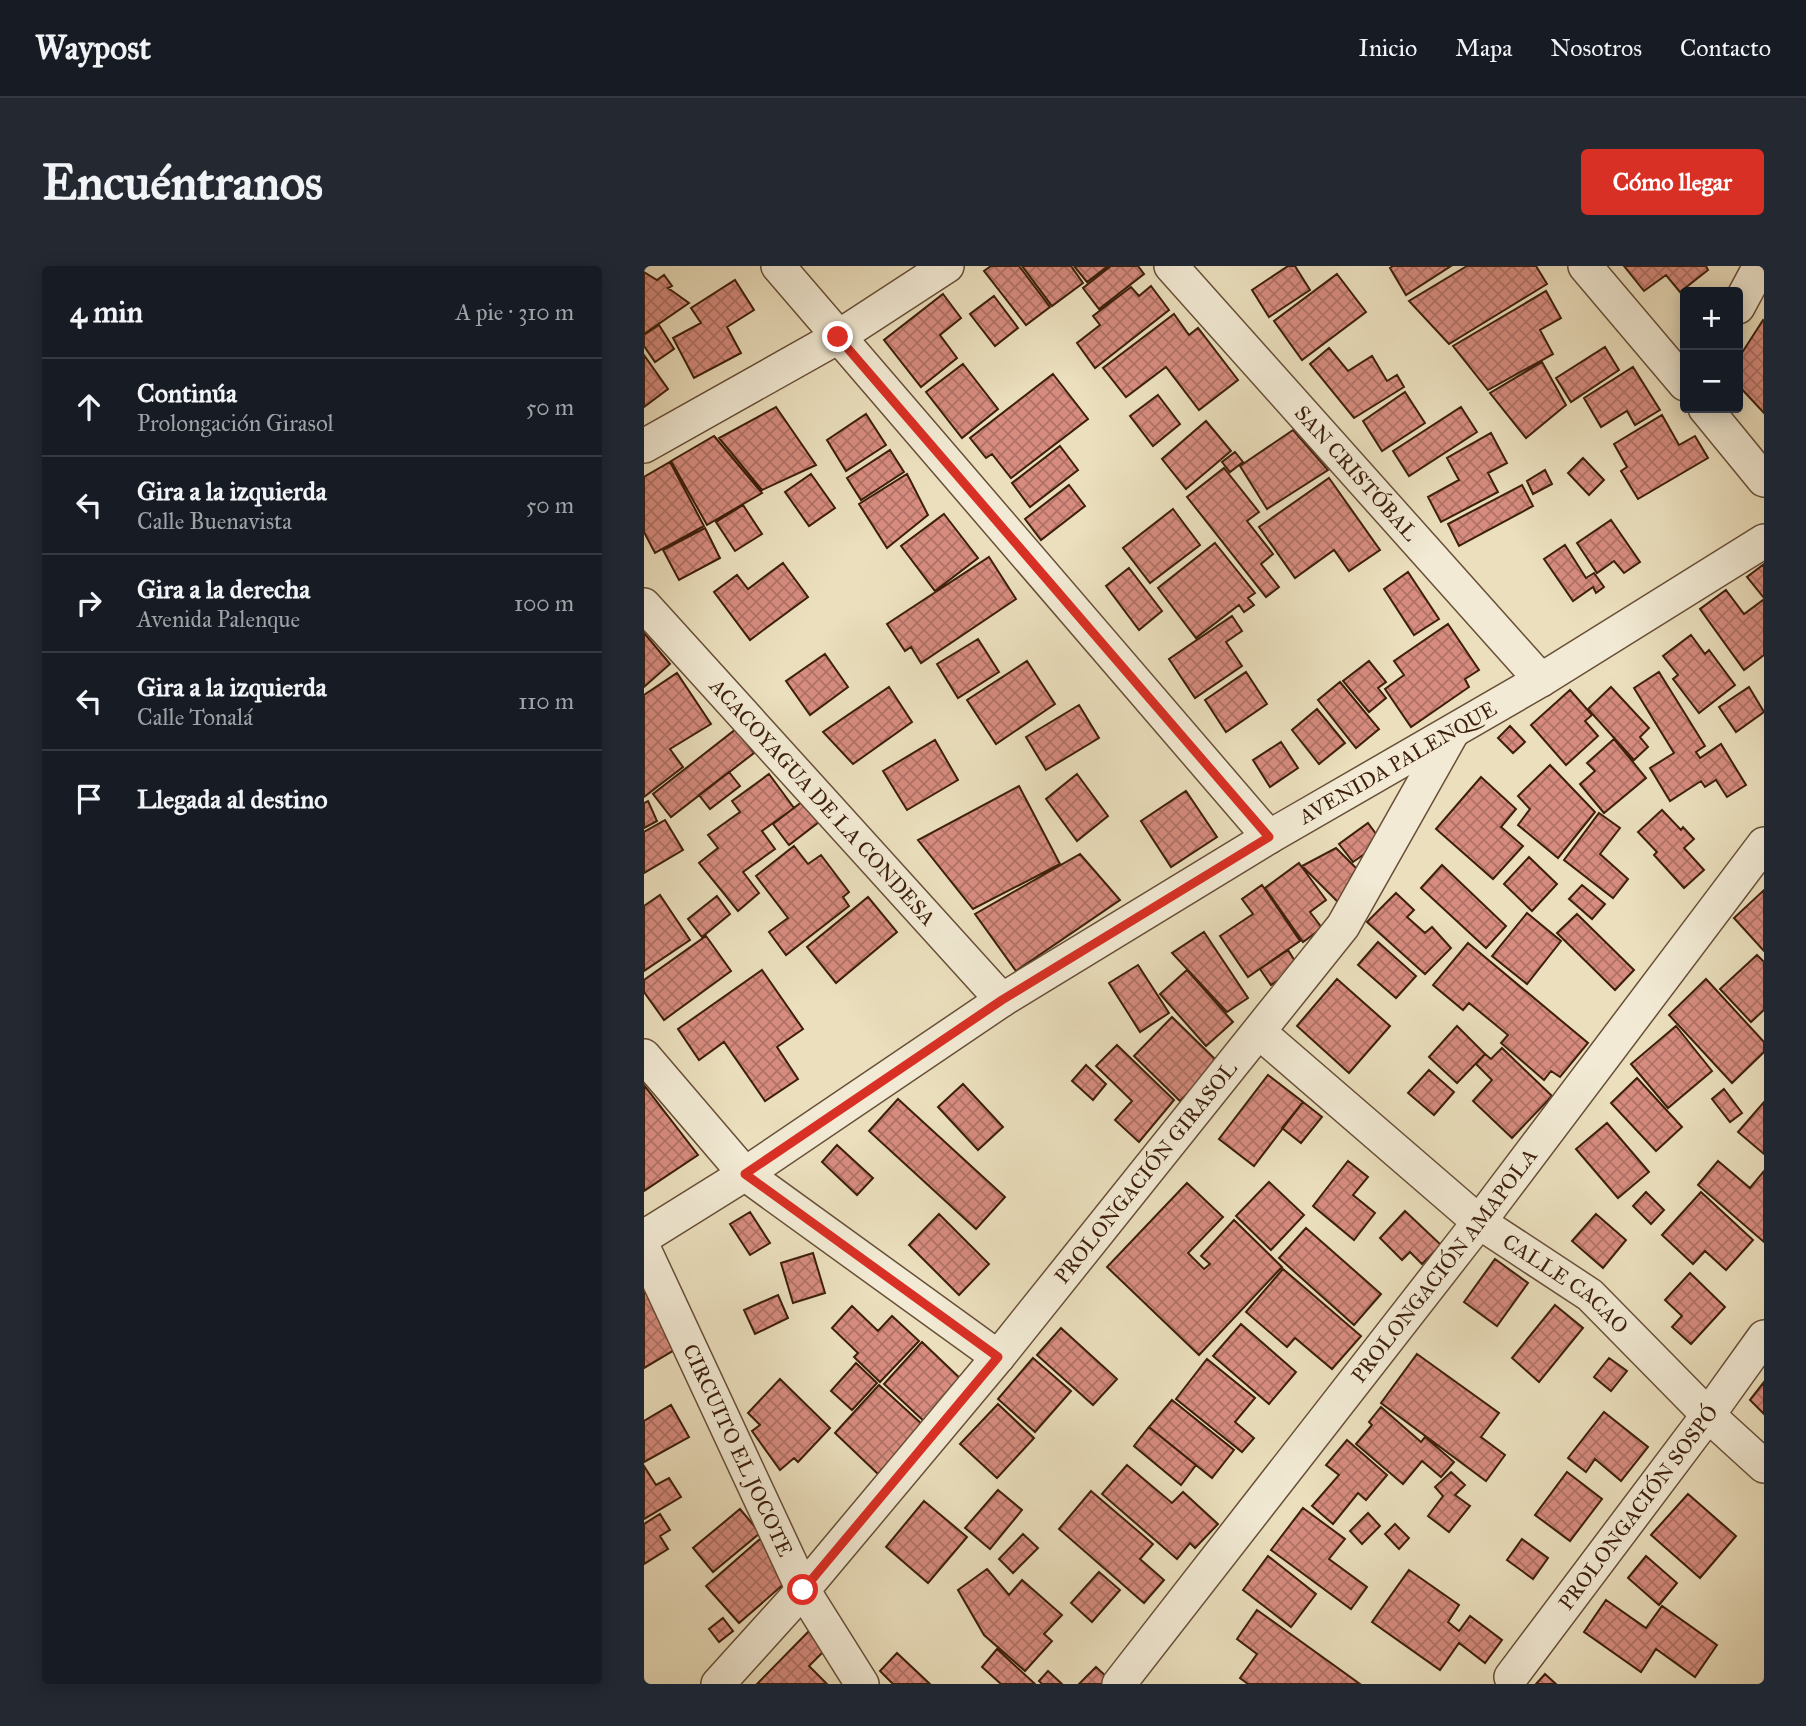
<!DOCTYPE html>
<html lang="es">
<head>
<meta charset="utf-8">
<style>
	:root { --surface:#171b24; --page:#242831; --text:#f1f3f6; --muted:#9ea1a6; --line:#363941; --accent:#d93025 }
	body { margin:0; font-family:"IM FELL Great Primer",serif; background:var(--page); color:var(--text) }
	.controls { position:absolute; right:21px; top:21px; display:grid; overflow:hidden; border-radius:7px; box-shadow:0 4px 18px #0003 }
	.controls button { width:63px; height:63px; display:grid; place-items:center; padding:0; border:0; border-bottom:2px solid var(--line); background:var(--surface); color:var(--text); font:35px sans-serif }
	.stop { position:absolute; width:21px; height:21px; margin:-16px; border:5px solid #d93025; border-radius:50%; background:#fff }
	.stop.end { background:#d93025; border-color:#fff; box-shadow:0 2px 7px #0008 }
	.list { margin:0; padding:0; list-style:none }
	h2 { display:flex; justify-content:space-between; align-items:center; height:91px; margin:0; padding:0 28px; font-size:30px }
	h2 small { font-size:23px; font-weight:400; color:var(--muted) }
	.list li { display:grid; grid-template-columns:46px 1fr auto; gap:21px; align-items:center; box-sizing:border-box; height:98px; padding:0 28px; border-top:2px solid var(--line) }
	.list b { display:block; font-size:26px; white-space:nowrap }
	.list p { margin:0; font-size:23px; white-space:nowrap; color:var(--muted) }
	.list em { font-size:23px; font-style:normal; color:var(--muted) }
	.icon { flex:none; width:38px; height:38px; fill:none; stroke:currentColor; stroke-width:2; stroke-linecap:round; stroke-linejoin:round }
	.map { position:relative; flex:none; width:1120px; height:1418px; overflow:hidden; border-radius:7px }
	header { display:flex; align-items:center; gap:42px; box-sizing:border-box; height:98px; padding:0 35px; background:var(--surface); border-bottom:2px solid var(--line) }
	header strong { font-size:33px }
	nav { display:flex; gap:38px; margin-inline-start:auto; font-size:24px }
	.intro { display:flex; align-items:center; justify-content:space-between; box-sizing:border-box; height:168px; padding:0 42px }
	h1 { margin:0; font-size:49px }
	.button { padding:18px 32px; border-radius:7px; background:var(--accent); color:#fff; font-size:24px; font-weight:700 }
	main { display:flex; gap:42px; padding:0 42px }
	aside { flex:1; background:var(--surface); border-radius:7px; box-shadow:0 4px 18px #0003 }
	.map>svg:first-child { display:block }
	.building { fill:url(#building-cross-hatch); stroke:#3d1f0b; stroke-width:2 }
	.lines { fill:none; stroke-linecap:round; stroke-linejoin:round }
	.street-casing { stroke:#684f38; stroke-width:36 }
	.street { stroke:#f2ead4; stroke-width:33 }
	.route { stroke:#d93025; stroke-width:9 }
	.labels { text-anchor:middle; stroke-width:6; stroke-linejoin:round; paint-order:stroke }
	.street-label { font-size:21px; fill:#3d1f0b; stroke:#f2ead4 }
</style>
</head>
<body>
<header>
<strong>Waypost</strong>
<nav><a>Inicio</a><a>Mapa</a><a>Nosotros</a><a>Contacto</a></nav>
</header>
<div class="intro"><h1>Encuéntranos</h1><a class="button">Cómo llegar</a></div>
<main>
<aside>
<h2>4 min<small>A pie · 310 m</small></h2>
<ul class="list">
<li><svg class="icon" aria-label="ahead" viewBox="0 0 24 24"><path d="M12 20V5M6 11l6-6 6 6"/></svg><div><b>Continúa</b><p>Prolongación Girasol</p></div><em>50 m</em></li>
<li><svg class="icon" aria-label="left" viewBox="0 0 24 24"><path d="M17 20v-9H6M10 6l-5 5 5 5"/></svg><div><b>Gira a la izquierda</b><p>Calle Buenavista</p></div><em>50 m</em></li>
<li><svg class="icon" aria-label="right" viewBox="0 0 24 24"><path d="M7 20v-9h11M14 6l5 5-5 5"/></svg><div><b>Gira a la derecha</b><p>Avenida Palenque</p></div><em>100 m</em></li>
<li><svg class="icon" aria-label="left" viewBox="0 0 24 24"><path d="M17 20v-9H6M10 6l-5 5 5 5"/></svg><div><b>Gira a la izquierda</b><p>Calle Tonalá</p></div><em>110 m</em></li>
<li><svg class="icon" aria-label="arrive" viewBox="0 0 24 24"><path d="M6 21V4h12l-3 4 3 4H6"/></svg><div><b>Llegada al destino</b></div></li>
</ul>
</aside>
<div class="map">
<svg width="1120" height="1418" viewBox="0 0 1120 1418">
	<defs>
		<pattern id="building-cross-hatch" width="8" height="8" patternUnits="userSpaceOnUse" patternTransform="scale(1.75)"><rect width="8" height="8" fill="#d78c7f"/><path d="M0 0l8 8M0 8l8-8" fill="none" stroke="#b07266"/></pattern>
	</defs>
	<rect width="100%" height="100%" fill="#ebdfbd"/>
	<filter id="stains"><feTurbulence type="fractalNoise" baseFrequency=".00286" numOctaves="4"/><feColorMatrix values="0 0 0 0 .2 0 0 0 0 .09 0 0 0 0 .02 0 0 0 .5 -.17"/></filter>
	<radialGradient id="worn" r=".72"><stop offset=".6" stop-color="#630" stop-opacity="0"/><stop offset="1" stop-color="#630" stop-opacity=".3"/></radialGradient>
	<path class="building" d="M347 0H375L406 41 382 59 340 5Z
		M378 0H427L439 17 408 40Z
		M430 0H464L443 16Z
		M467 0H494L500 8 455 43 439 22Z
		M644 0H651L666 24 625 51 608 24Z
		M749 0H807L762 29 746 2Z
		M823 0H892L903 18 805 78 765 35Z
		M980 0H1062L1064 4 1036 26 1022 9 1000 25Z
		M0 6 13 14 20 9 28 20 24 22 45 37 0 68Z
		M693 8 722 46 658 94 630 55Z
		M91 14 110 44 83 61 97 87 50 112 29 72 57 57 47 42Z
		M507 20 525 44 451 102 433 77 456 59 449 50 487 21 495 30Z
		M902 25 917 52 896 64 909 88 844 124 809 80Z
		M299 28 317 52 296 69 313 92 277 121 240 74Z
		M350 30 374 62 351 80 326 48Z
		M530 48 545 69 554 62 594 114 555 144 522 101 482 131 459 102Z
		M1119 54 1120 55V147L1094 119V93Z
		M15 59 30 83 11 96 0 80V69Z
		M961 81 975 104 927 136 912 112Z
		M685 82 704 105 728 90 743 115 753 109 760 121 710 152 666 98Z
		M0 89 24 123 0 141Z
		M898 96 922 139 882 172 846 127Z
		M319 98 354 143 318 172 282 126Z
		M989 101 1016 144 991 159 983 145 957 161 940 132Z
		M409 108 444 153 367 212 348 188 342 192 326 172Z
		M761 126 781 157 738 185 719 155Z
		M514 129 536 158 509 180 486 150Z
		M132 141 172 199 118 224 75 172Z
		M817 141 833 166 765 210 749 185Z
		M222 148 242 179 202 205 183 174Z
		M1018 149 1035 179 1051 170 1064 192 994 233 977 205 983 201 970 178Z
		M562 155 587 185 542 223 518 193Z
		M649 164 684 204 623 243 596 200Z
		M847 167 863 197 844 207 854 226 797 256 784 231 815 214 803 192Z
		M70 170 118 227 63 259 27 195Z
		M416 180 434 204 386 241 368 217Z
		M246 184 260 206 217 234 203 212Z
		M591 186 599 196 586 206 578 196Z
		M939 192 960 214 945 229 924 207Z
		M26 196 60 260 11 287 0 266V211Z
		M580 202 615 246 603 255 629 288 617 298 635 321 622 331 543 231Z
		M901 204 908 218 889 228 883 215Z
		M167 208 191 242 165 260 141 226Z
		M263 208 284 249 243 282 215 238Z
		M685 212 736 284 705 305 690 284 651 312 615 261Z
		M425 219 441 240 397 274 381 253Z
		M878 219 889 240 815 280 804 258Z
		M99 239 118 268 91 285 72 256Z
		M529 243 556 279 506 317 479 282Z
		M300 248 334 292 291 325 257 280Z
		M967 254 996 296 980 307 970 295 953 307 933 277Z
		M61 262 76 292 35 314 19 284Z
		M571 277 611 327 604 332 610 339 600 346 595 339 552 372 514 322Z
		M921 279 942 312 950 307 960 321 952 327 949 321 929 335 900 293Z
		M345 291 372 333 277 397 267 381 261 385 243 358Z
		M139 297 164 331 106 374 70 326 93 309 104 323Z
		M1120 298V332L1103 311Z
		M485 302 518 345 495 364 462 320Z
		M764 306 795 353 770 369 740 323Z
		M1082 324 1100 348 1119 334 1120 336V389L1100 404 1056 343Z
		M588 350 598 365 582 376 598 400 551 432 525 393Z
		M804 358 835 404 821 413 825 421 767 461 741 423 760 409 750 395Z
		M0 367 26 398 0 421Z
		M1047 369 1061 388 1065 384 1091 419 1055 447 1029 413 1034 409 1019 390Z
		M334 373 355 406 314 432 293 398Z
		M181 388 204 421 166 449 142 415Z
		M383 395 411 438 352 478 323 434Z
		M725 395 742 416 734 422 742 432 725 446 699 415Z
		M602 406 623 438 582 466 561 434Z
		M1015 406 1061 480 1052 486 1056 492 1077 478 1102 519 1083 531 1072 514 1061 521 1057 515 1026 535 1006 502 1030 487 990 422Z
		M33 407 67 458 26 483 39 501 0 531V429Z
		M696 416 735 463 712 482 674 434Z
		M245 421 268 456 209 498 179 466Z
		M967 421 1005 462 996 471 1004 481 990 494 944 443Z
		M1105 421 1120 446 1092 466 1075 441Z
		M926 424 948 449 941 455 954 470 922 499 887 459Z
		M435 439 455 472 402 504 382 471Z
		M673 443 701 477 675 498 648 464Z
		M866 460 881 476 869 487 854 472Z
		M92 463 110 487 27 551 9 528Z
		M970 473 1002 512 960 547 936 518 951 505 943 497Z
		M291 474 314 514 263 544 239 505Z
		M637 476 654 502 626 521 609 494Z
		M906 499 951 546 914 592 874 559 886 543 874 530Z
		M85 506 96 520 66 543 55 529Z
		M125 508 150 542 118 565 131 583 99 606 115 627 94 645 55 597 74 582 64 569 96 546 88 535Z
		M433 508 464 550 433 575 402 533Z
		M837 511 872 543 857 561 879 580 849 613 792 563Z
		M375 520 416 598 329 643 274 574Z
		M542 525 573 571 527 601 497 555Z
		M4 535 13 555 0 562V537Z
		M159 535 175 556 145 579 129 558Z
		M1018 544 1037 564 1039 561 1050 573 1040 582 1060 604 1040 622 1010 589 1013 586 994 566Z
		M955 547 976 562 956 588 984 613 969 632 920 594Z
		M21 554 39 584 0 607V566Z
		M724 557 738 576 709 596 695 578Z
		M150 580 164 598 177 589 205 626 199 631 205 640 142 689 125 666 144 652 112 610Z
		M692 582 721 611 695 637 658 600Z
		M436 588 476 634 372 705 331 648Z
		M885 591 913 618 888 645 860 618Z
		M655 597 682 634 666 646 678 662 659 676 621 622Z
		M798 599 862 660 842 682 777 622Z
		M618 619 656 675 604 711 576 670 609 648 598 633Z
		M938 619 961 638 948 653 925 633Z
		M1120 624V685L1090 652Z
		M752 627 770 644 763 651 781 667 788 661 807 682 781 708 723 656Z
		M16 629 46 674 0 705V640Z
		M73 630 86 648 58 671 44 653Z
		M224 631 253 666 192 717 163 681Z
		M883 647 917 675 883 718 848 690Z
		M933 648 990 704 971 724 913 667Z
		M560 666 604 732 583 746 528 687Z
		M62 670 87 705 20 754 0 726V714Z
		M734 676 772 710 752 732 714 699Z
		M824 677 944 777 916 811 907 805 900 814 857 777 864 769 825 737 819 744 789 719Z
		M644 684 654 700 627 719 616 703Z
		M1113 689 1120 696V744L1107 756 1076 723Z
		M494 699 525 747 496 766 465 717Z
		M118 704 159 763 133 781 154 813 121 835 80 776 55 794 34 763Z
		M543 704 589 756 562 780 516 728Z
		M693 713 746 760 705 807 653 760Z
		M1062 713 1120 776V786L1088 817 1025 749Z
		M528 751 574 796 536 835 490 790Z
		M813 760 841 788 813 817 785 791Z
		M1032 760 1068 805 1024 842 987 798Z
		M473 779 530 834 495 876 471 854 488 835 452 800Z
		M858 782 908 830 868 872 829 835 848 814 832 798 841 788 847 793Z
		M442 799 462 818 449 834 428 815Z
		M785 804 810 826 790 849 764 827Z
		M624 809 659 836 610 900 575 873Z
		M993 812 1038 861 1012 885 967 837Z
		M319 818 359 861 334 884 294 841Z
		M0 819 54 889 0 925Z
		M1080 823 1098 847 1086 856 1068 833Z
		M254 833 361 931 332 963 225 865Z
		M659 836 678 851 657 877 638 862Z
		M1120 836V888L1094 866Z
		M963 857 1005 906 974 932 932 883Z
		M193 879 229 912 213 929 178 896Z
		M704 895 724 911 709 929 731 947 710 974 669 940Z
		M1074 895 1106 922 1120 905V976L1054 919Z
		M625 916 660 949 627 984 592 950Z
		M543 917 579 951 544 987 560 1003 566 998 557 990 590 954 638 1001 555 1089 463 1001Z
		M1002 926 1020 944 1007 958 989 940Z
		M1057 926 1109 974 1082 1004 1061 985 1049 998 1018 969Z
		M761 945 797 979 778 998 766 986 758 994 736 972Z
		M106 946 126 977 106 989 86 958Z
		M295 948 345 998 315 1029 265 979Z
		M952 948 982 974 959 1002 928 975Z
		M662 962 737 1028 710 1059 635 992Z
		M169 987 181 1027 149 1037 137 997Z
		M851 993 884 1017 853 1060 820 1036Z
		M0 1001 37 1080 0 1102Z
		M639 1003 717 1070 688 1103 651 1072 643 1081 602 1046Z
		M1046 1007 1081 1041 1047 1078 1028 1061 1038 1050 1021 1034Z
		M134 1029 144 1052 111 1068 100 1044Z
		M911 1039 939 1062 895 1116 868 1092Z
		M208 1040 234 1065 248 1050 275 1075 236 1116 210 1091 214 1087 188 1062Z
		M597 1058 652 1106 625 1138 569 1090Z
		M417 1062 473 1113 449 1139 393 1089Z
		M278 1076 320 1116 282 1157 240 1118Z
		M773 1088 855 1147 837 1171 861 1189 842 1215 737 1137Z
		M389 1092 427 1125 391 1166 354 1133Z
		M965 1092 983 1105 967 1125 950 1111Z
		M563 1093 611 1132 591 1156 610 1172 598 1186 532 1133Z
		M212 1097 233 1117 208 1144 187 1125Z
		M136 1113 186 1162 154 1196 150 1192 136 1204 108 1165 116 1159 104 1147Z
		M1120 1116V1148L1106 1134Z
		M235 1119 279 1159 234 1208 191 1167Z
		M528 1134 590 1184 568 1212 505 1161Z
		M354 1138 390 1172 353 1212 316 1178Z
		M27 1139 45 1171 0 1196V1155Z
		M737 1141 777 1176 781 1171 810 1196 797 1211 778 1195 759 1218 712 1178 728 1159 725 1156Z
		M960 1146 1004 1181 977 1215 951 1193 942 1206 924 1192Z
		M505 1161 552 1199 537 1219 490 1180Z
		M703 1174 743 1209 722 1234 714 1227 689 1258 668 1240 695 1209 682 1199Z
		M483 1199 528 1237 539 1226 574 1258 551 1282 546 1277 533 1293 458 1228Z
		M0 1200 12 1219 25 1212 37 1231 0 1253Z
		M807 1206 821 1219 811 1229 826 1240 805 1266 784 1250 799 1230 791 1221Z
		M923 1206 958 1233 926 1275 891 1249Z
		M354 1224 378 1244 346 1283 321 1262Z
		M447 1225 509 1278 496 1293 520 1314 500 1337 415 1263Z
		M1044 1228 1092 1270 1056 1312 1007 1269Z
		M280 1235 323 1271 284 1317 242 1281Z
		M659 1242 701 1273 685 1293 723 1321 707 1343 627 1284Z
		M96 1243 116 1267 69 1306 49 1282Z
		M724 1247 736 1260 718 1278 706 1265Z
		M16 1248 26 1264 16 1270 24 1283 0 1298V1258Z
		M751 1258 765 1272 755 1283 741 1268Z
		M379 1268 394 1282 369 1307 355 1293Z
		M116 1273 148 1311 95 1357 62 1320Z
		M878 1273 904 1292 889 1313 863 1294Z
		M624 1290 672 1328 647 1361 599 1324Z
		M1002 1290 1033 1317 1015 1339 984 1312Z
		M343 1303 365 1329 378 1314 418 1349 400 1368 408 1375 381 1405 340 1369 314 1324Z
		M765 1304 815 1339 804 1356 815 1365 826 1350 858 1374 841 1397 815 1377 796 1404 728 1356Z
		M455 1306 476 1324 448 1356 427 1337Z
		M962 1334 1002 1362 1018 1340 1073 1379 1051 1411 1012 1383 997 1406 940 1366Z
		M613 1344 634 1359 716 1418H604L596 1412 613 1388 593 1373Z
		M79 1352 89 1365 75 1376 65 1363Z
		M165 1365 182 1383 165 1400 183 1418H113Z
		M353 1383 391 1418H357L338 1401Z
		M253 1387 286 1418H249L236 1405Z
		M452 1401 467 1415 465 1418H435Z
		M404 1405 418 1418H398L395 1415Z
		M901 1408 912 1418H892Z"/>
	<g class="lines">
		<defs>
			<g id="street">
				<path d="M134 0 625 571"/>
				<path id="s1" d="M527 0 897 414"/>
				<path d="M941 0 1041 118"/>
				<path d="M1094 41 1116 0"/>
				<path d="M1061 142 1120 214"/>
				<path d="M0 180 194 71 303 0"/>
				<path id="s2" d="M0 339 358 734"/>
				<path id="s3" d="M615 766 835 956 946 1029 1064 1149 1120 1200"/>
				<path d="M0 790 101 908 354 1091"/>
				<path id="s4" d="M0 971 101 908 358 734 625 571 897 414 1120 275"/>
				<path id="s5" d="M0 983 159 1324 218 1418"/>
				<path id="s6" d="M867 1411 1064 1149 1120 1071"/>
				<path id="s7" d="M74 1418 159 1324 354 1091 699 660 808 467"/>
				<path id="s8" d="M475 1418 835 956 1120 578"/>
			</g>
		</defs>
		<use href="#street" class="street-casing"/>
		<use href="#street" class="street"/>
	</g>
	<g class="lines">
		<path class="route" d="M159 1324 354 1091 101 908 358 734 625 571 194 71"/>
	</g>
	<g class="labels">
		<g class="street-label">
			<text dy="7" stroke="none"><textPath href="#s1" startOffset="278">SAN CRISTÓBAL</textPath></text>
			<text dy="7" stroke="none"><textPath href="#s4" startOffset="891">AVENIDA PALENQUE</textPath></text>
			<text dy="7" stroke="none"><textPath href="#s2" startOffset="266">ACACOYAGUA DE LA CONDESA</textPath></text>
			<text dy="7" stroke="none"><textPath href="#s7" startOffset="667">PROLONGACIÓN GIRASOL</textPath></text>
			<text dy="7" stroke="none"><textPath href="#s8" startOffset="530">PROLONGACIÓN AMAPOLA</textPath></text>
			<text dy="7" stroke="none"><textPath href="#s3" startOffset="397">CALLE CACAO</textPath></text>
			<text dy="7" stroke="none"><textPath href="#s5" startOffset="222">CIRCUITO EL JOCOTE</textPath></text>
			<text dy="7" stroke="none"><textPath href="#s6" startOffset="212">PROLONGACIÓN SOSPÓ</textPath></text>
		</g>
	</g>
	<rect width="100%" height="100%" filter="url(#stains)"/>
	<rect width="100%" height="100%" fill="url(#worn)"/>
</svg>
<div class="controls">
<button>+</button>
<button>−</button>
</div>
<div class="stop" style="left:159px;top:1324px"></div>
<div class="stop end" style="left:194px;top:71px"></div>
</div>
</main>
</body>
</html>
